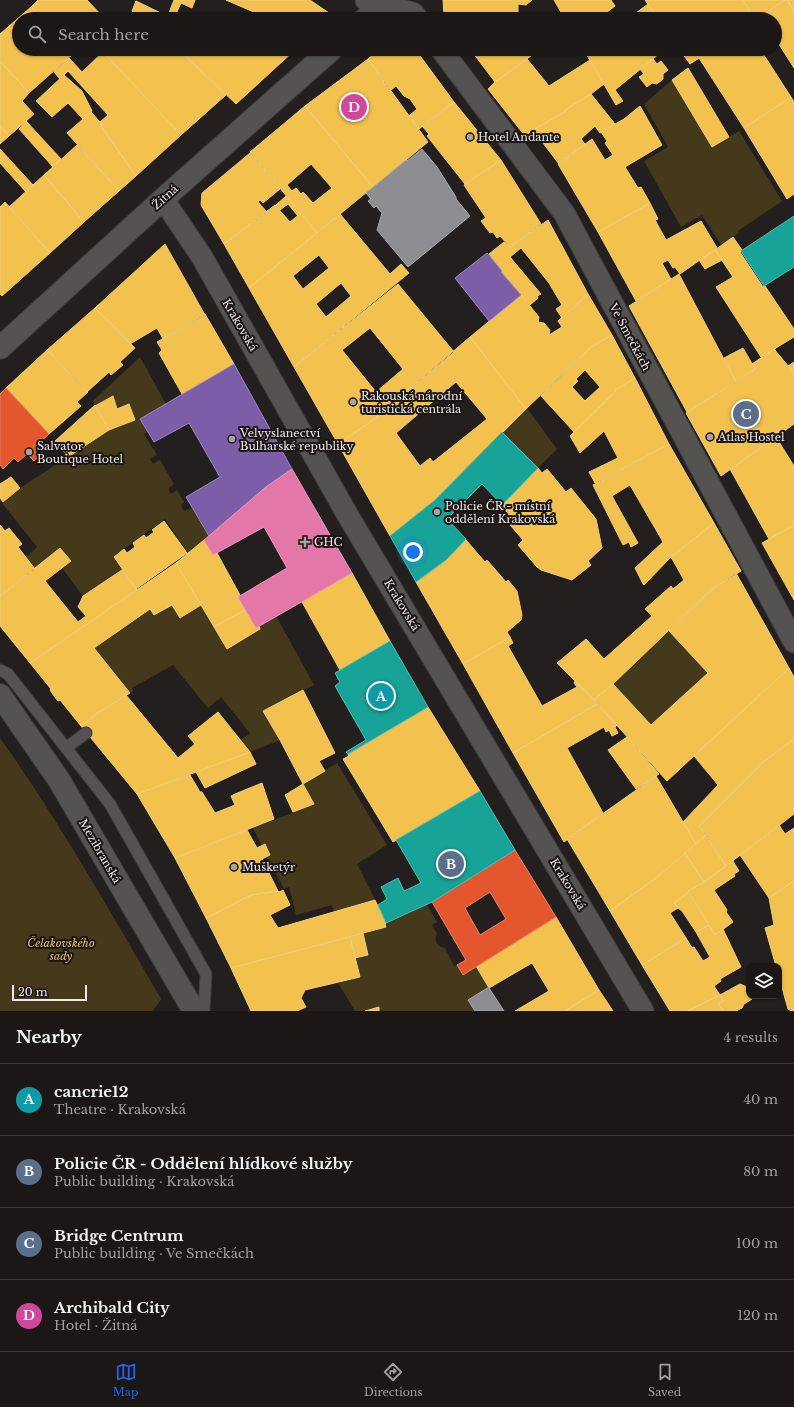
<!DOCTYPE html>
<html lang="en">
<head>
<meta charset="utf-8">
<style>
	:root { --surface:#1a1716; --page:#23201f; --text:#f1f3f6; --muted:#9f9fa1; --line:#383635; --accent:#2563eb }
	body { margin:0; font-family:"Libre Baskerville",serif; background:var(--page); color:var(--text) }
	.controls { position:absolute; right:12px; bottom:12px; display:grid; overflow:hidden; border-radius:8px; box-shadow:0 1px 3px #0004 }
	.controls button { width:36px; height:36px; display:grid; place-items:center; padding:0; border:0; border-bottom:1px solid var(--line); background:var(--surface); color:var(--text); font:20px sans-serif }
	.scale { position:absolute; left:12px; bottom:10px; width:75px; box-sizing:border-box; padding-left:4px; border:2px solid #efeaea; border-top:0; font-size:11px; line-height:14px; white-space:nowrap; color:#efeaea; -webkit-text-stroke:3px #1b1514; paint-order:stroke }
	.you { position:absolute; left:413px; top:552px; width:14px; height:14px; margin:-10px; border:3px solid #fff; border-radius:50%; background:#1a73e8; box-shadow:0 0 0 6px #1a73e833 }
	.badge { display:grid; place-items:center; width:26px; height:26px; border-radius:50%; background:var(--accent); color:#fff; font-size:13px; font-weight:700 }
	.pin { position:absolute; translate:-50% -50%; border:2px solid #fff; box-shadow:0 1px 4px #0006 }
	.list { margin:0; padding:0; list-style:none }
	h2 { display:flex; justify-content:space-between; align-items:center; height:52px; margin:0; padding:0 16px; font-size:17px }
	h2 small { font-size:13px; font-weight:400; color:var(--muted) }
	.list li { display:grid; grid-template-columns:26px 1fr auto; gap:12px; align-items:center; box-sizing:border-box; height:72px; padding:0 16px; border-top:1px solid var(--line) }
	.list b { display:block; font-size:15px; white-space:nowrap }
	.list p { margin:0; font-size:13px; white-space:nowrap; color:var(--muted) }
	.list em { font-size:13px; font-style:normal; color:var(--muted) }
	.icon { flex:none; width:22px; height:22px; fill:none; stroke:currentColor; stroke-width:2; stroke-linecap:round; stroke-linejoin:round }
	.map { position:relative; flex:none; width:794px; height:1011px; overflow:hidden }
	.search { position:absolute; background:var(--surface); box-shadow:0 1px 3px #0004; left:12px; right:12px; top:12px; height:44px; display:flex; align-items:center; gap:10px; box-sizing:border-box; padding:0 14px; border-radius:22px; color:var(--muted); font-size:15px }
	.sheet { height:340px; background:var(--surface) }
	nav { display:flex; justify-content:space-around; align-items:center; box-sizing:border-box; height:56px; border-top:1px solid var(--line); background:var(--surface); font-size:11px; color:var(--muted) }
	nav a { display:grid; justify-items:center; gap:2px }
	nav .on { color:var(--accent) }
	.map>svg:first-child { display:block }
	.green { fill:#45391b }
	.homes { fill:#f2c14e; stroke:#f1cd7d; fill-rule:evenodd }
	.shops { fill:#e4572e; stroke:#e78366; fill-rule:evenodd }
	.offices { fill:#7b5ea7; stroke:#9e88bb }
	.health { fill:#e377a8; stroke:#e79abc }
	.public { fill:#17a398; stroke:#58b8b1 }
	.industry { fill:#8d8d92; stroke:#aaa9ac }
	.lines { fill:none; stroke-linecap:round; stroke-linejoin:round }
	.lane-casing { stroke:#3d3a3a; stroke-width:13 }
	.street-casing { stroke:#3d3a3a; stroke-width:23 }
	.secondary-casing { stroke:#3d3a3a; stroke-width:24 }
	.lane { stroke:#555252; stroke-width:11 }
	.street { stroke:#555252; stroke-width:21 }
	.secondary { stroke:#555252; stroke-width:22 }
	.poi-dot { fill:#a8a3a3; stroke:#1b1514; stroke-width:1.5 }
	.labels { text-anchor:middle; stroke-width:4; stroke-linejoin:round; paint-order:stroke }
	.poi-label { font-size:11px; fill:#efeaea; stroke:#1b1514; text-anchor:start }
	.street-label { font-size:11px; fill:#efeaea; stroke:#1b1514 }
	.park-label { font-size:11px; font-style:italic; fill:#ddc078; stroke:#1b1514 }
</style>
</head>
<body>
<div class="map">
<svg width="794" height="1011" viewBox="0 0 794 1011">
	<rect width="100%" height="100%" fill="#231f1e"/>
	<path class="green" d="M672 80 712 147 739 131 782 201 738 231 739 233 721 245 702 215 681 227 644 161 668 147 644 104Z
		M140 357 166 404 148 432 144 434 157 455 150 459 153 464 160 460 174 484 168 489 171 494 177 490 184 502 181 505 184 511 192 508 209 536 188 553 165 519 113 557 122 570 83 596 62 568 71 561 61 549 35 569 26 557 37 547 2 503 20 488 109 430 135 420 129 405 117 409 113 396 95 406 93 401Z
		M527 408 557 449 538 468 502 432Z
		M172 605 180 618 201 605 227 649 259 626 276 616 314 685 263 710 280 740 250 752 240 740 250 733 221 697 208 708 173 665 132 688 133 691 130 693 94 648 150 609Z
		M669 631 708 673 651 725 613 684Z
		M0 738C59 821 110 911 161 999L153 1011H0Z
		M337 763 387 845 357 864 375 900 334 912 332 905 296 915 289 887 284 889 267 857 270 855 265 845 262 846 253 828 313 805 303 784Z
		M426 903 437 922 432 925 437 934C433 941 438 947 445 948L454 966 457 965 462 975 476 966 489 987 468 1000 475 1011H379L378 1007 365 1011H355L338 983 360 977 355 958 363 933 386 927 385 924 386 923Z"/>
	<path class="homes" d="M38 0H87L105 19H42L31 7Z
		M174 0H195L192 8 181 3 175 16 169 13Z
		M226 0H310L332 15 326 19H250L256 13Z
		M443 0H532L526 5 518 4V14L526 16 529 19H447L444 15Z
		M554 0H611L615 6 598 19H565Z
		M645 0H743L754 19H658Z
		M743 0H785L755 19Z
		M785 0H787L794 11V68L775 38V19H763L761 16Z
		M787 0H794V11Z
		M136 1 173 19H143L132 11Z
		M648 4 658 19H628Z
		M31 7 42 19H19V49H70L74 53 29 93 0 61V34Z
		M100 49H178L226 95 181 135Z
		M178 49H209L213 53 218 49H296L236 104Z
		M379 49H415L454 102 419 129 409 116 417 109 410 99 404 96 396 86 390 91 368 59Z
		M470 49H526L531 56 495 82Z
		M589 49H665L615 90 623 101 616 105 585 52Z
		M679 49H713L690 64Z
		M713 49H721L722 52 726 49H760L791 97 744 128 699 58Z
		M103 52 181 135 136 176 103 129 100 122 108 115 68 71 60 79 54 72 69 58 82 72Z
		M368 59 428 142 373 187 305 106Z
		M527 59 549 86 590 60 604 84 591 94 565 110 566 111 533 130 525 136 488 89 495 82Z
		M653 59 657 64 661 61 668 70 663 74V79L657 84 652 83 647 87 639 77 644 74 640 69Z
		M0 61 29 93 22 101 34 114 9 136 0 126Z
		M688 68 729 137 712 147 672 80Z
		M64 75 82 91 92 111 83 119 68 103 52 117 36 101Z
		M591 94 615 124 600 133 595 126 581 139 585 144 559 164 533 130 566 111 565 110Z
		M791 97 794 102V194L787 199 744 128Z
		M454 102 501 160 465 184 427 136 429 134 422 126Z
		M305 106 373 187 317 233 250 152ZM311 164 332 188 313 203 303 192 301 194 296 188 292 191 287 185Z
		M640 106 662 145 625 167 638 188 641 187 650 203 598 232 558 164 592 139 605 160 613 155 605 143 607 141 601 132 624 119Z
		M91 112 100 122 103 129 136 176 119 191 67 133Z
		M26 121 61 159 53 167 19 129Z
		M0 126 9 136 0 144Z
		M77 145 119 191 84 222 44 175Z
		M0 149 33 185 26 192 0 163Z
		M250 153 280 189 263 203 260 200 258 202 267 212 224 244 201 205 202 193Z
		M501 160 541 224 510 247 500 236 497 238 493 232 490 233 481 221 486 218 464 185Z
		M44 175 84 222 50 253 9 207Z
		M286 196 301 213 298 216 288 204 280 210 276 205Z
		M5 202 50 253 2 296 0 294V207Z
		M650 203 658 219 655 220 666 240 701 221 717 248 680 274 675 267 673 268 668 260 662 263 671 279 636 301 598 232Z
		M275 205 290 222 301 213 317 233 249 288 224 244Z
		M340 214 390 274 401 264 409 273 294 367 249 288ZM319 255 329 268 303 289 293 276ZM341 283 351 296 326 317 316 304Z
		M548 220 588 294 562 318 556 309 562 305 549 283 521 248 510 257 541 294 537 296 538 298 530 305 501 272 502 271 489 254 504 242 510 247Z
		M733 237 742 250 740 252 763 287 765 286 794 329V337L761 357 716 287 733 277 715 250Z
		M165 244 205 315 163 339 157 328 130 344 95 308Z
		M715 250 722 260 705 269 699 260Z
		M679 274 736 382 687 412 629 306Z
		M398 284 454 352 369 423 338 444 294 367ZM370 328 403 369 376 392 342 350Z
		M588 294 612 335 591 347 526 409 470 337 521 295 539 317 538 322 544 323 550 330 549 335 562 327 558 321Z
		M95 308 135 348 120 362 123 365 111 375 109 372 87 392 47 350Z
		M205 314 234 364 182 394 159 353 162 350 157 342Z
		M612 335 635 378 615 390 616 391 574 432 541 396 591 347ZM585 370 600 387 585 401 572 387 578 381 576 379Z
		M470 337 526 409 435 500 390 536 338 444 369 423ZM456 382 487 419 433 462 430 458 420 466 396 433Z
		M743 348 755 369 736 382 724 358Z
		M774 349 794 373V424L721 476 686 413 755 369 752 364Z
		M47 350 88 392 77 402 81 406 49 434 6 388Z
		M794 362V373L788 366Z
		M635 378 669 444 595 483 589 472 618 458 604 431 580 453 570 436 616 391 615 390Z
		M113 396 117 409 129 404 135 420 109 430 95 406Z
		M95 405 109 430 68 457 55 441Z
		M776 437 794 466V525L769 539 730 469Z
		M669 444 714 523 671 557 644 585 643 584 635 568 663 542 630 485 612 496 638 543 631 547 629 542 623 545 593 485Z
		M538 468 542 473 547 469 566 492 571 488 596 519 602 548 588 561 591 565 572 580 541 570 537 567 518 545 523 540 505 519 510 516 500 504 502 505Z
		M11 477 20 488 3 502 0 498V484Z
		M164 521 187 553 136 589 114 557 124 549 127 553 135 547 133 543 144 535 146 538 154 532 152 530Z
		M714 523 741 571 711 590 613 684 594 700 557 663 586 639 604 659 652 616 645 609 671 586 673 589 684 580 671 557Z
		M0 525 5 531 9 528 22 544 18 547 35 569 0 596Z
		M794 525V600L762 543Z
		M204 540 213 555 217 553 240 595 238 597 245 610 214 627 176 563Z
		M466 540 485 562 487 560 506 582 508 580 517 591 522 615 521 620 507 632 510 637 463 664 416 582 446 560Z
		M60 548 71 561 45 581 78 622 86 616 78 607 83 596 122 570 137 590 30 663 0 626V596Z
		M176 563 201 605 180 618 172 605 154 615 150 609 94 648 130 693 99 712 81 726 60 700 58 701 54 696 50 690 51 689 30 663Z
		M352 573 390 641 340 670 302 602Z
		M736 573 789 668 667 781 594 700 613 684 651 725 708 673 669 631 711 590Z
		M245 610 256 628 259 626 260 629 227 649 214 627Z
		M510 637 513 643 508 646 542 706 577 687 574 683 575 681 597 704 513 753 463 664Z
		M789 668 794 677V739L762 763 699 826 706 835 696 844 683 822 718 785 694 756Z
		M303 690 335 753 319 761 325 771 303 784 280 740 263 711Z
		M126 695 178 758 195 744 188 736 218 712 250 752 137 794 81 726 99 712Z
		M597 704 617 725 615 727 618 733 612 736 609 730 606 732 604 727 567 748 603 813 564 842 513 753Z
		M428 707 480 791 393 842 343 759 349 756 348 754Z
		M627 737 659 774 636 789 608 750Z
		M794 739V814L726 866 699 826 762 763Z
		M250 752 256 764 205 788 196 772Z
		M190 775 200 792H202L215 813 235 805 231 796 235 794 262 783 274 819 175 858 137 794Z
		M656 776 696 844 656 878 610 911 567 839Z
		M303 784 314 804 293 812 285 795Z
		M779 825 785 834 794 828V881L769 898 740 855Z
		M247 830 257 848 265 844 270 855 262 859 278 891 251 895 206 918 175 858Z
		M706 835 726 866 704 882 685 853Z
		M685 853 704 882 688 891 689 892 674 903 678 908 670 913 686 938 642 965 610 911 656 878Z
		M733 861 739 871 734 874 735 876 714 890 727 910 726 912 733 922 715 935 688 891 704 882Z
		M794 881V1011H791L788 1009 779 977V966H776L765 928 774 925 769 898Z
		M283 890 290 905 270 915 278 928 375 900 386 923 385 924 386 927 231 968 206 918 251 895 278 891 279 892Z
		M689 892 709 925 696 932 682 911 678 908 674 903Z
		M556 917 599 990 565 1011H515L549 991 532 963 489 988 476 966Z
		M709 925 715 935 723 929 741 967 720 979 721 981 714 986 720 995 687 1011H670L642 965 686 938 692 948 694 947 703 961 710 957 696 932Z
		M363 933 368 955 355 958 350 937Z
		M350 937 360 977 305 990 301 998 306 1007 297 1011H251L231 968Z
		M740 984 747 987 749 992V996H751L752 999 744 1004 742 1008 736 1011H723L718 1003 723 1001 720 995Z
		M599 990 613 1011H565Z
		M720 995 723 1001 718 1003 723 1011H687Z
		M379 1007V1011H365Z"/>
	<path class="shops" d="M6 388 49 434 36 446 43 453 34 461 27 454 18 462 14 458 3 469 0 465V394Z
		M515 850 556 917 463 975 457 965 466 960 432 902ZM490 892 506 919 480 935 465 908Z"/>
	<path class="offices" d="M487 253 502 271 501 272 521 295 489 321 455 278Z
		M234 364 292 469 266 487 209 536 186 497 220 477 189 423 154 442 140 419Z"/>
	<path class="health" d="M292 469 352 573 256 628 238 597 287 568 264 527 213 555 204 540 266 487Z"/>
	<path class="public" d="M794 216V267L764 286 741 251Z
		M502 432 538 468 502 505 482 484 447 519 466 539 446 560 416 582 390 536 435 500Z
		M390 641 428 707 348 754 346 752 366 740 335 686 340 682 335 673Z
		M480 791 515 850 432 902 386 923 378 905 387 899 381 887 398 878 404 891 421 883 396 840Z"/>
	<path class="industry" d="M422 149 437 167 456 197V199L470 216 408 267 377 230 382 213 376 206 374 208 368 201 371 199 366 193 406 160 407 161Z
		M489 987V988L504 1011H475L468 1000Z"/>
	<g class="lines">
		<defs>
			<path id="lane" d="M0 670 8 674 110 804 206 974 204 1011
				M66 748 86 733"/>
			<path id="street" d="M366 0 381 5 413 13 418 19
				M441 49 564 213 794 642
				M163 199 202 257 347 514 643 1011"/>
			<path id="secondary" d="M365 19 387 0
				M0 348 163 199 332 49
				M0 695 59 780 194 1011"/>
		</defs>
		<use href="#lane" class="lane-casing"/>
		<use href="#street" class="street-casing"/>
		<use href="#secondary" class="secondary-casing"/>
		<use href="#lane" class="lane"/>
		<use href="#street" class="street"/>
		<use href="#secondary" class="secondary"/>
	</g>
	<g class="poi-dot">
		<circle cx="470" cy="137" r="4"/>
		<circle cx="353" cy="402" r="4"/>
		<circle cx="710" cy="437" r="4"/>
		<circle cx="232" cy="439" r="4"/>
		<circle cx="29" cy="452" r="4"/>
		<circle cx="437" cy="512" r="4"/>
		<path d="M303 536h4v4h4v4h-4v4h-4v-4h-4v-4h4z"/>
		<circle cx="234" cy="867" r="4"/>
	</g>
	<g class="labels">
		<g class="poi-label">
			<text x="478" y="141">Hotel Andante</text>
			<text x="361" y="400">Rakouská národní<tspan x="361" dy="13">turistická centrála</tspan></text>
			<text x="240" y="437">Velvyslanectví<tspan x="240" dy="13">Bulharské republiky</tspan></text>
			<text x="718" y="441">Atlas Hostel</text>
			<text x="37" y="450">Salvator<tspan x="37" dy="13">Boutique Hotel</tspan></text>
			<text x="445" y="510">Policie ČR - místní<tspan x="445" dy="13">oddělení Krakovská</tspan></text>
			<text x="314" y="546">GHC</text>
			<text x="242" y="871">Mušketýr</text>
		</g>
		<g class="street-label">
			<text transform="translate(165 197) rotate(-42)" y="4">Žitná</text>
			<text transform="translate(240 325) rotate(60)" y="4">Krakovská</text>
			<text transform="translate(630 337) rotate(62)" y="4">Ve Smečkách</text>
			<text transform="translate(402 605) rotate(59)" y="4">Krakovská</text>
			<text transform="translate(100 851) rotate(60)" y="4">Mezibranská</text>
			<text transform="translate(568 884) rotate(59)" y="4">Krakovská</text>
		</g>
		<g class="park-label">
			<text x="61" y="947">Čelakovského<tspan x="61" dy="13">sady</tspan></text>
		</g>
	</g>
</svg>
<div class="controls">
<button><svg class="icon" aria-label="layers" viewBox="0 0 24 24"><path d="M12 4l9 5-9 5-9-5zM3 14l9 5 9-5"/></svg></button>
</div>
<div class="scale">20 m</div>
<div class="you"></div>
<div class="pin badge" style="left:381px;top:696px;background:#0f9aa8">A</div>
<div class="pin badge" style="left:451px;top:864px;background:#5c6f8a">B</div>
<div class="pin badge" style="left:746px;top:414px;background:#5c6f8a">C</div>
<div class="pin badge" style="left:354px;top:107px;background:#d1479c">D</div>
<div class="search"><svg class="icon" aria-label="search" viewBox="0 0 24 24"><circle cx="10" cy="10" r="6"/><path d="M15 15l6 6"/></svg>Search here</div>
</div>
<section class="sheet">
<h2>Nearby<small>4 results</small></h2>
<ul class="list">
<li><span class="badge" style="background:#0f9aa8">A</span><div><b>cancrie12</b><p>Theatre · Krakovská</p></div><em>40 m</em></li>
<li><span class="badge" style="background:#5c6f8a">B</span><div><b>Policie ČR - Oddělení hlídkové služby</b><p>Public building · Krakovská</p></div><em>80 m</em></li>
<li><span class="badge" style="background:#5c6f8a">C</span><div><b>Bridge Centrum</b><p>Public building · Ve Smečkách</p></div><em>100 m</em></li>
<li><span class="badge" style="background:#d1479c">D</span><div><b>Archibald City</b><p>Hotel · Žitná</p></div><em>120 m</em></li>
</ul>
</section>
<nav>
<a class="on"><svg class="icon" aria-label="map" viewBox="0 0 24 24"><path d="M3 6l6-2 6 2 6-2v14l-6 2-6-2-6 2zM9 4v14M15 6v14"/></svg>Map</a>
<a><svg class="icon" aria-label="directions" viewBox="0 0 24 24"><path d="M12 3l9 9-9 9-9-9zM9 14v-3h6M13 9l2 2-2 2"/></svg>Directions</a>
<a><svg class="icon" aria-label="saved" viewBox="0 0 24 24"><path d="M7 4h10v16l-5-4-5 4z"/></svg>Saved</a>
</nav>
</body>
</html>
